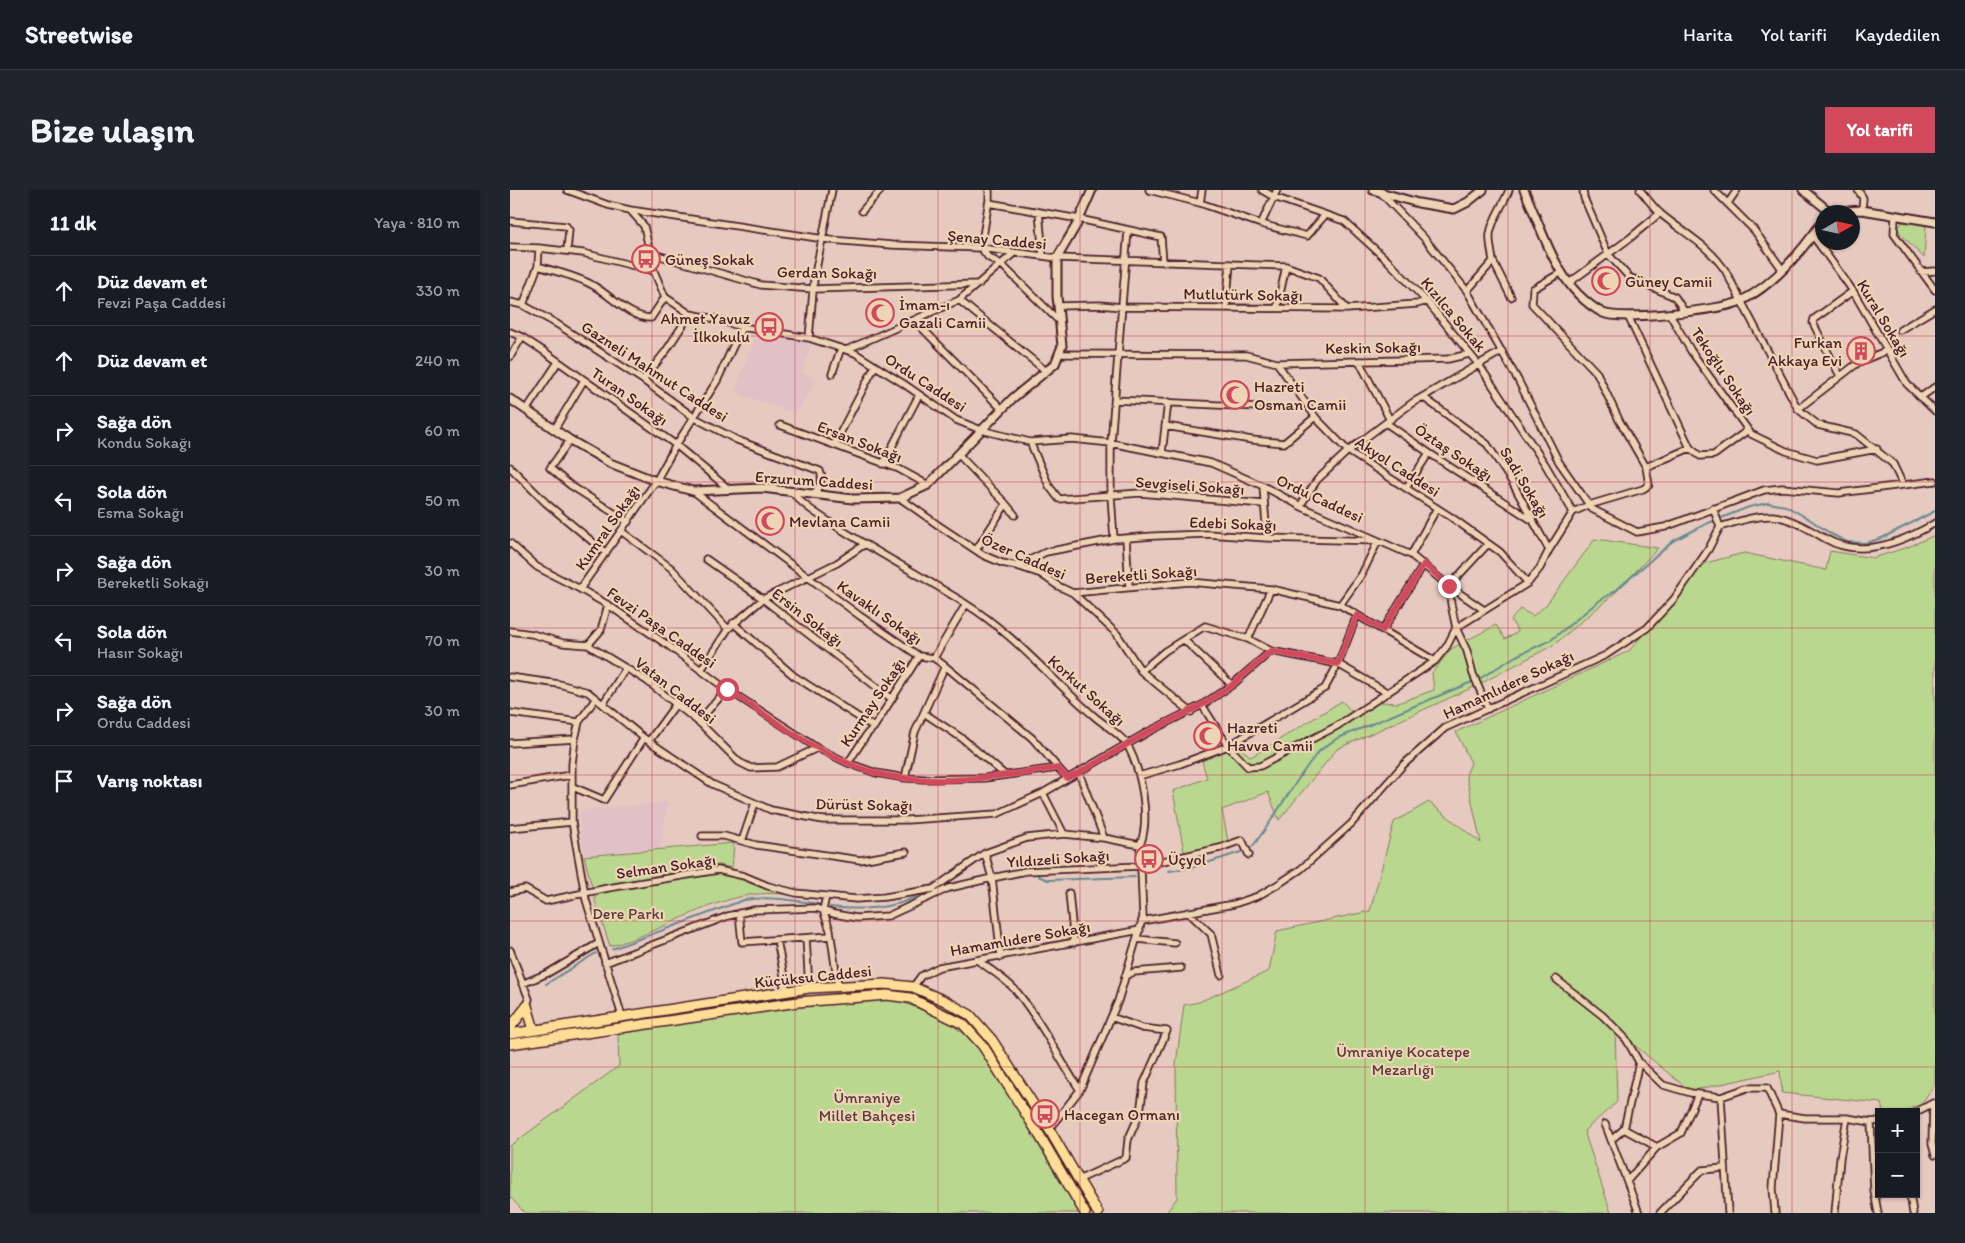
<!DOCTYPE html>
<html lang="tr">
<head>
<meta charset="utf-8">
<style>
	:root { --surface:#171b24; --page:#20242c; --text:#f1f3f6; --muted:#9ea1a6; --line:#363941; --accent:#d1495b }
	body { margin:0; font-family:Itim,sans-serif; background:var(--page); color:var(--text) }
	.controls { position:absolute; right:15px; bottom:15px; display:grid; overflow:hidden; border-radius:0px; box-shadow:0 1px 4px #0004 }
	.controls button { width:45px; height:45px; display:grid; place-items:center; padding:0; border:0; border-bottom:1px solid var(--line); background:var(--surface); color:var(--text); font:25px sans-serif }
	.compass { position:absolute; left:1305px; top:15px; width:45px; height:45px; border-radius:50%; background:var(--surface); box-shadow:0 1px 4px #0004; rotate:81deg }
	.stop { position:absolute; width:15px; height:15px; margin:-11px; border:4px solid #d1495b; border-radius:50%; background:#fff }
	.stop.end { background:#d1495b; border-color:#fff; box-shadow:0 1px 5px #0008 }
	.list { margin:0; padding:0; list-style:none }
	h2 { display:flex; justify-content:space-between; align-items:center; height:65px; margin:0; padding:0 20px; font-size:21px }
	h2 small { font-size:16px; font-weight:400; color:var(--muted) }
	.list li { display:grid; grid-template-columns:32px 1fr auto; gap:15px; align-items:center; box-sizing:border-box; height:70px; padding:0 20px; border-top:1px solid var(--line) }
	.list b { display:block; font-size:19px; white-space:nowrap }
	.list p { margin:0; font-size:16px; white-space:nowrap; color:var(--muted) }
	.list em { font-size:16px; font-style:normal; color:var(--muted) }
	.icon { flex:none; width:28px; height:28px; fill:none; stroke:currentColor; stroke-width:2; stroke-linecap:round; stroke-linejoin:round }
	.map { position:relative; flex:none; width:1425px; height:1023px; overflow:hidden; border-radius:0px }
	header { display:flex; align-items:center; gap:30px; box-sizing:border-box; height:70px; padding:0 25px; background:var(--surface); border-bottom:1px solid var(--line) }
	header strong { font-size:24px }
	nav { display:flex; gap:28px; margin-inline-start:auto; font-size:18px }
	.intro { display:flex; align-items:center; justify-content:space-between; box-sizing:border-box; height:120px; padding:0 30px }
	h1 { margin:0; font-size:35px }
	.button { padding:12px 22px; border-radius:0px; background:var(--accent); color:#fff; font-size:18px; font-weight:700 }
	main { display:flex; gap:30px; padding:0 30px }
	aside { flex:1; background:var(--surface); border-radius:0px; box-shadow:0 1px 4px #0004 }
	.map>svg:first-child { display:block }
	.built { fill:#e1c1c6 }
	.green { fill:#bad78f; stroke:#827b5d }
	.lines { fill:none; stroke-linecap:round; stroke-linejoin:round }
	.stream { stroke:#698990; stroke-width:2 }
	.minor-casing { stroke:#4a1f2b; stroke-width:9 }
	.tertiary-casing { stroke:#4a1f2b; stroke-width:11 }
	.primary-casing { stroke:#4a1f2b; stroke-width:12 }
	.minor { stroke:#edd4b5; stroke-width:5.5 }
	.tertiary { stroke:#edd4b5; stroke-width:7 }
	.primary { stroke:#fedd96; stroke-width:9 }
	.route { stroke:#d1495b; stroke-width:6 }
	.grid { fill:none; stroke:#c44556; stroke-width:1; stroke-opacity:0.55 }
	.labels { text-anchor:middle; stroke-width:4.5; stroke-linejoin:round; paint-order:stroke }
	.street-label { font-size:16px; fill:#4a1f2b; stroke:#edd4b5 }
	.poi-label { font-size:16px; fill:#4a1f2b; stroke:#edd4b5; text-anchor:start }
	.park-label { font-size:16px; fill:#5b3b3a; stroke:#edd4b5 }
</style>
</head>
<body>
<header>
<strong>Streetwise</strong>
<nav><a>Harita</a><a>Yol tarifi</a><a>Kaydedilen</a></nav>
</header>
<div class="intro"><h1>Bize ulaşın</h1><a class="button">Yol tarifi</a></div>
<main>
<aside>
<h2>11 dk<small>Yaya · 810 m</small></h2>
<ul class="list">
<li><svg class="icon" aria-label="ahead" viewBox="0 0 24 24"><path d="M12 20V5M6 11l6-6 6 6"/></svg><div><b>Düz devam et</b><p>Fevzi Paşa Caddesi</p></div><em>330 m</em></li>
<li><svg class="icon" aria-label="ahead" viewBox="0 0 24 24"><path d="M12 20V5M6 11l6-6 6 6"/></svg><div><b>Düz devam et</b></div><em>240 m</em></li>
<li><svg class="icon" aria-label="right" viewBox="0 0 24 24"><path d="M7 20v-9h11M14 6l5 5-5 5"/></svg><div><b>Sağa dön</b><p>Kondu Sokağı</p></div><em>60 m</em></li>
<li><svg class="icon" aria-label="left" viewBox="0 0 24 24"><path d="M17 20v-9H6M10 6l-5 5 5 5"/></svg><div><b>Sola dön</b><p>Esma Sokağı</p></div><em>50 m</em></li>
<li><svg class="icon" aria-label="right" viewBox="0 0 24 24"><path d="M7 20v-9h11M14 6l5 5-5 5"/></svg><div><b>Sağa dön</b><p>Bereketli Sokağı</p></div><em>30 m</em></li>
<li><svg class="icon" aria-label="left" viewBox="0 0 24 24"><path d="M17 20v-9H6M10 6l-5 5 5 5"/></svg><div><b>Sola dön</b><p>Hasır Sokağı</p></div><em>70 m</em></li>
<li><svg class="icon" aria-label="right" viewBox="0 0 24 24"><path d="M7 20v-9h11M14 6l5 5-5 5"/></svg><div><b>Sağa dön</b><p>Ordu Caddesi</p></div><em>30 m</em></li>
<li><svg class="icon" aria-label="arrive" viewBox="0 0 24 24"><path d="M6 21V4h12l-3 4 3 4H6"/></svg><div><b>Varış noktası</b></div></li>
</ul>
</aside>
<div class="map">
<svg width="1425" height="1023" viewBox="0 0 1425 1023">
	<rect width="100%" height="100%" fill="#e6c9bf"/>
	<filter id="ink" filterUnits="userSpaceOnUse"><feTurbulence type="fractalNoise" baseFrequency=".02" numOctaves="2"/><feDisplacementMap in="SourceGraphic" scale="10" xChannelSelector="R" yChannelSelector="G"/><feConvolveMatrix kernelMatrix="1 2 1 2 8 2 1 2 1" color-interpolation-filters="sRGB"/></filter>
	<g filter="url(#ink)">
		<path class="built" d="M247 143 301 153 292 183 305 190 286 224 225 202Z
			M158 612 150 658 74 666 69 621Z"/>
		<path class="green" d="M1392 32 1416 35 1414 68 1390 43 1388 39Z
			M1425 345V894L1411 914 1393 922H1373L1371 913 1272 903 1270 881 1180 901 1105 839 1107 912 1074 941 1101 1023H656L667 1008 666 874 674 815 689 812 759 781 767 741 860 721 884 632 919 612 971 653 956 585 961 573 946 542 1119 461 1192 374 1234 363 1316 380 1320 361 1363 368 1398 357Z
			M1085 349 1148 358 1106 402 1045 454 968 495 827 559 769 630 758 602 712 620 718 651 675 667 663 601 697 588 692 571 728 556 741 567 832 511 842 522 869 512 888 513 924 500 922 483 941 459 986 435 995 449 1008 442 1001 430 1010 419 1023 426 1036 415Z
			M224 653 222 678 209 675 82 697 74 666Z
			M208 683 218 684 258 700 280 704V705C215 694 160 741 100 756L85 711V708L89 703Z
			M337 809H384L430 827 468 853 569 1023H15L0 1007V956L109 876 108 843 283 814Z"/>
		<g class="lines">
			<path class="stream" d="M742 657C765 628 782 595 805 566 810 559 819 554 826 549L969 489 1006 466 1041 450 1089 411 1105 401 1163 351 1196 334 1239 317 1258 313 1276 316 1299 329 1321 344 1337 352 1356 353 1372 348 1425 321
				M659 681 684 677 731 662
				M528 686 538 690 625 687
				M320 717C342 719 364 720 386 714 394 713 401 708 408 707
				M102 759 234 710C259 706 283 710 308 714
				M36 794 86 763"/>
			<defs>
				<path id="minor" d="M57 0 98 15 120 20 134 36 144 81 155 107 180 124 206 129 232 137 299 148 345 163 394 194 446 230 471 240 520 252 562 249 601 253 701 273 753 296 794 318 901 365 939 396 974 420
					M479 0V10L471 58 478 67 492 75 550 132
					M639 0 690 13 751 34 767 0
					M752 0 764 7 834 31 878 71 920 115 969 175 1035 274 1063 322
					M1073 0 1074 8 1098 64 1119 87 1165 107 1174 121
					M1130 0C1137 8 1143 17 1151 24 1175 44 1196 53 1215 80L1288 219 1308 235 1346 244 1383 274 1393 295
					M1204 0 1244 40 1272 79
					M1348 0 1353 8 1352 20
					M871 3 915 49 957 101 1008 190 1049 272 1082 319 1127 342 1155 337 1254 300 1272 298 1329 303 1425 291
					M479 13 569 29 651 47 653 72
					M690 13 692 0
					M1218 13 1227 0
					M120 20 321 50 382 55 471 58 547 68 776 76 809 88 837 119
					M352 21 371 0
					M529 22 533 66
					M1385 27 1384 44 1425 100
					M0 31 56 36 59 40 57 61
					M751 34 797 46 815 25
					M1303 46 1343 101 1397 194 1425 221
					M0 57 29 58 73 63 144 81
					M140 63 251 95 303 99 469 94
					M983 71 1001 107
					M28 76C46 82 68 86 84 96 101 106 120 128 141 128L155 107
					M1052 82 1023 99 1022 114 1087 183 1109 230 1136 277 1180 258 1118 126
					M1411 82 1425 81
					M1059 93 1120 48 1150 23
					M957 101 983 71C982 63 979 52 980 44 982 29 994 14 999 0
					M449 110 536 181
					M0 112 13 115 47 134 133 190 185 228 227 250 310 281C314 291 309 296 304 304
					M13 115 28 76 29 58
					M548 116 590 115 612 117 837 119 907 114 917 111
					M716 118 720 74
					M767 118 776 76
					M1159 123 1181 161 1241 244 1276 261 1307 270 1367 259
					M404 130 492 219
					M1390 140 1425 119
					M0 142 12 147 32 160 166 255 220 300
					M299 148 304 89 322 0
					M336 160 449 110 504 63
					M549 164 736 165 767 173 807 229 838 261 941 327 990 362 1018 393
					M0 167 12 147
					M849 171 880 230
					M767 173 938 169 959 164
					M322 184 331 158
					M1330 186 1303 133 1304 129 1343 101
					M133 190 156 161 180 124
					M913 207 977 254 1002 292 1039 360
					M1411 207 1425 197
					M605 210 748 217
					M17 219 48 172
					M1288 219 1349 172 1378 160
					M876 233 919 263 1020 329
					M270 235 389 279 418 295
					M655 236 742 250 774 253 805 227
					M44 240 74 190
					M60 250 40 278 60 295 118 332
					M520 252 539 296 549 309 630 303 753 314
					M324 255 365 176
					M1180 258 1190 266 1204 265 1238 240
					M652 263 658 212
					M448 264 496 314 466 360
					M373 274 409 205
					M0 277 36 313 96 363
					M753 296 757 348
					M896 298 919 263
					M183 301 350 426 409 466 424 468 435 476 522 548 557 588
					M281 301C295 318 314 328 332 340 372 365 415 388 456 414 504 444 541 489 584 526 593 534 613 546 618 556 631 581 641 629 630 655L633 727 608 811 570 900 539 939
					M390 308 428 335 473 365 492 373 507 376 531 384 548 396 563 403 607 444 631 481 681 522
					M496 314 505 325
					M790 316 807 290 838 261 902 213 992 161
					M1210 337C1226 332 1246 325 1263 326 1282 328 1300 340 1316 349 1351 369 1393 352 1425 333
					M111 341 161 378 218 439
					M616 348 619 397
					M604 349 601 306V253L618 40
					M0 353 27 377 70 399 98 415 159 456 212 496 283 542 307 558 338 573 366 583 395 588 414 589 475 588 548 578
					M901 365 927 318
					M196 369 253 409 382 509
					M507 376 536 362 604 349 644 346 697 344 757 348 868 351 852 384 830 415
					M70 399 146 291 166 255 207 191 232 137
					M563 403 679 392 761 399 830 415 925 471
					M223 433 284 486 364 537
					M873 440 914 374
					M0 441 22 444 53 453 78 455 137 491 191 534 229 572 241 578 267 577 307 558
					M738 449 761 399
					M674 450 722 495
					M78 455 91 440 98 415
					M424 468 456 414
					M191 480 218 439 253 409 327 373 355 354
					M631 481 655 461 695 436 738 449 761 461 828 474 878 503
					M0 487 49 494 78 502 134 548 202 594 261 620 313 630H397L487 624 533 603 638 542 692 515 722 495 761 461
					M86 508 69 532 65 549 62 574V632L76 710 112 826
					M93 514 116 478
					M692 515 718 556 738 577 750 576 827 536 925 471 937 456 946 438 1018 393 1030 378 1039 360 1063 322 1079 315 1133 299 1139 295 1136 277
					M978 519 963 484 957 461 946 438 941 414 939 396 978 354
					M0 523 69 532
					M414 523 453 549 495 585
					M188 532 217 499
					M139 551 166 514
					M0 553 65 549
					M338 573 357 544 364 537 409 466
					M569 583 594 648
					M629 586 670 574 718 556 815 498 828 474 847 425
					M395 588 405 542 435 476
					M0 595 61 585
					M63 597 94 610 134 548
					M533 603 554 644
					M245 613 232 651 246 655 350 670 396 662
					M0 638 62 632
					M192 646H214L232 651
					M475 663 482 688 491 767
					M0 702 15 699 36 711 98 698 208 680 234 686 258 696 286 703 346 709 375 707 423 699 475 663 517 648 554 644 594 648 630 655
					M559 703 564 753
					M316 706 313 720 320 740 328 796
					M678 722 701 744 711 785
					M229 723 232 752 321 746
					M632 731 724 714 748 706 770 693 791 679 841 634 893 575 935 538 1096 465 1137 438 1164 409 1198 360 1210 337 1203 318
					M296 748 299 798
					M627 749 665 753
					M267 750 277 802
					M0 760 19 809 17 816
					M467 770C481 780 496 789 507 802 532 832 548 868 570 900
					M95 773 218 726 244 720 306 718 324 724 347 728 378 726 439 698 482 688 516 681 631 676 710 658 732 650 739 665
					M615 786 624 782 671 778
					M1046 789 1093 826 1116 849 1129 872
					M12 794 38 783 89 753
					M403 797 411 786 429 777 630 740
					M1211 907 1218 1023
					M1423 913 1422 954 1425 965
					M1406 922 1423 913
					M1361 932 1364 1001 1368 1023
					M1095 934 1129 1023
					M1114 939 1147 957 1117 991
					M1101 950 1114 939 1129 872 1153 895 1181 903 1211 907 1237 898H1257L1269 924 1295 928H1337L1361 932 1369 931
					M1147 957 1171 943 1188 904
					M568 990 616 968 618 950 630 923 634 893 657 841 632 838 601 827
					M1400 1004 1403 1023
					M1150 1023 1192 980 1215 978
					M1265 1023 1263 998 1269 924
					M1325 1023 1330 968 1337 928"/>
				<path id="tertiary" d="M863 0 908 13 944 19 958 12 973 0
					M1014 0C1029 32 1043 79 1068 104 1074 110 1085 119 1093 123 1111 131 1214 120 1231 111 1263 95 1292 61 1312 32
					M1293 0 1320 22 1352 20 1425 32
					M0 209 60 250 100 273 146 291 183 301 252 298 343 309 390 308 418 295 503 208 545 174 552 156 547 106V68L567 34 582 0"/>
				<path id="primary" d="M0 838 17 816 24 840
					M0 844 299 798 375 794 403 797 435 811 460 825 482 850 539 939 588 1023
					M0 854 288 812 377 805 400 808 453 834 473 856 530 946 575 1023"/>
			</defs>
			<use href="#minor" class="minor-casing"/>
			<use href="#tertiary" class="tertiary-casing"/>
			<use href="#primary" class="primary-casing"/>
			<use href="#minor" class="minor"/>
			<use href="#tertiary" class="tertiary"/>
			<use href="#primary" class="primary"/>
		</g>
	</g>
	<g class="lines" filter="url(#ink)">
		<path class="route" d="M217 499C264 530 311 568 366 583 422 598 491 586 548 578L557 588 569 583 638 542 692 515 722 495 761 461 828 474 847 425 873 440 914 374 939 396"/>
	</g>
	<path class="grid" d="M142 0V1023M285 0V1023M428 0V1023M570 0V1023M712 0V1023M855 0V1023M998 0V1023M1140 0V1023M1282 0V1023M0 146H1425M0 292H1425M0 438H1425M0 585H1425M0 731H1425M0 877H1425"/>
	<defs>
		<symbol id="bus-ring" viewBox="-11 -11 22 22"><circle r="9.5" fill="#edd4b5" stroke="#d1495b" stroke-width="1.5"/><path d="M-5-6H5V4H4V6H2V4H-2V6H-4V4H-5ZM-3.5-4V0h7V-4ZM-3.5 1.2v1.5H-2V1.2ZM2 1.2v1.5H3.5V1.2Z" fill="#d1495b"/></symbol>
		<symbol id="mosque-ring" viewBox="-11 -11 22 22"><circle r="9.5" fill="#edd4b5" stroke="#d1495b" stroke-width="1.5"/><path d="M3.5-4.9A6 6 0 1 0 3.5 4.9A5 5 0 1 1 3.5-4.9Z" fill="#d1495b"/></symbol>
		<symbol id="building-ring" viewBox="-11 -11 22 22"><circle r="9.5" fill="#edd4b5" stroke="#d1495b" stroke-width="1.5"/><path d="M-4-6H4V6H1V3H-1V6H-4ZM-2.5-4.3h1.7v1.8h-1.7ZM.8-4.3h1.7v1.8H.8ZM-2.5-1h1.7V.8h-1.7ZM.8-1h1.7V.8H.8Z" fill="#d1495b"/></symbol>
	</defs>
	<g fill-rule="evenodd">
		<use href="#bus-ring" x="120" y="53" width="32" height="32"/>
		<use href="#mosque-ring" x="1080" y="75" width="32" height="32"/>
		<use href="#mosque-ring" x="354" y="107" width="32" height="32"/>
		<use href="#bus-ring" x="243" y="121" width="32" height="32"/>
		<use href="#building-ring" x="1335" y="145" width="32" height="32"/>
		<use href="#mosque-ring" x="709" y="189" width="32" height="32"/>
		<use href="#mosque-ring" x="244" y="315" width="32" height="32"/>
		<use href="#mosque-ring" x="682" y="530" width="32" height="32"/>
		<use href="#bus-ring" x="623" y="653" width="32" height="32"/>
		<use href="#bus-ring" x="519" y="908" width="32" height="32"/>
	</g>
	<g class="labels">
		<g class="street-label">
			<text transform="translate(487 49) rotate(5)" y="6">Şenay Caddesi</text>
			<text transform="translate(317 82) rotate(1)" y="6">Gerdan Sokağı</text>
			<text transform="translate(733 104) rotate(1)" y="6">Mutlutürk Sokağı</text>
			<text transform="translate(944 124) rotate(50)" y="6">Kızılca Sokak</text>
			<text transform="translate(1374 128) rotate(59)" y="6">Kural Sokağı</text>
			<text transform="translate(863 157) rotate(-1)" y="6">Keskin Sokağı</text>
			<text transform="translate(145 181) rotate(33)" y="6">Gazneli Mahmut Caddesi</text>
			<text transform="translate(1214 181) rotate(56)" y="6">Tekoğlu Sokağı</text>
			<text transform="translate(416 192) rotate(33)" y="6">Ordu Caddesi</text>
			<text transform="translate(120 206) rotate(35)" y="6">Turan Sokağı</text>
			<text transform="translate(350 251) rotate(21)" y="6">Ersan Sokağı</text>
			<text transform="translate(944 262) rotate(34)" y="6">Öztaş Sokağı</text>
			<text transform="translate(888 276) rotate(33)" y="6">Akyol Caddesi</text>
			<text transform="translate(304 290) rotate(4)" y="6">Erzurum Caddesi</text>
			<text transform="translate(1015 292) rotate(59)" y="6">Sadi Sokağı</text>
			<text transform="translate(680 295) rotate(4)" y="6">Sevgiseli Sokağı</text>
			<text transform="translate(810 308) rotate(25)" y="6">Ordu Caddesi</text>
			<text transform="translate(723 333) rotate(2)" y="6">Edebi Sokağı</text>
			<text transform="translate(97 337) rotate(-55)" y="6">Kumral Sokağı</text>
			<text transform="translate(514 366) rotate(24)" y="6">Özer Caddesi</text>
			<text transform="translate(631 384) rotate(-4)" y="6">Bereketli Sokağı</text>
			<text transform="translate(370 422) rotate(35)" y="6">Kavaklı Sokağı</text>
			<text transform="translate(298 427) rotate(38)" y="6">Ersin Sokağı</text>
			<text transform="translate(152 437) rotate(35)" y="6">Fevzi Paşa Caddesi</text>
			<text transform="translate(998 494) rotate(-25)" y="6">Hamamlıdere Sokağı</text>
			<text transform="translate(166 500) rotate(38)" y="6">Vatan Caddesi</text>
			<text transform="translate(577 500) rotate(42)" y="6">Korkut Sokağı</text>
			<text transform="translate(362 512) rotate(-56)" y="6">Kurmay Sokağı</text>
			<text transform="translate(354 614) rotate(1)" y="6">Dürüst Sokağı</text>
			<text transform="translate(548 668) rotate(-4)" y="6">Yıldızeli Sokağı</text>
			<text transform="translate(156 676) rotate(-8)" y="6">Selman Sokağı</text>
			<text transform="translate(510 748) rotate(-10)" y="6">Hamamlıdere Sokağı</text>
			<text transform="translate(303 786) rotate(-6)" y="6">Küçüksu Caddesi</text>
		</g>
		<g class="poi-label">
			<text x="155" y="75">Güneş Sokak</text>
			<text x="1115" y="97">Güney Camii</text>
			<text x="389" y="120">İmam-ı<tspan x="389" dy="18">Gazali Camii</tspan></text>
			<text x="240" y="134" text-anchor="end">Ahmet Yavuz<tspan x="240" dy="18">İlkokulu</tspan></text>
			<text x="1332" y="158" text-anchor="end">Furkan<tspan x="1332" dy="18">Akkaya Evi</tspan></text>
			<text x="744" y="202">Hazreti<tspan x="744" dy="18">Osman Camii</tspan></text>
			<text x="279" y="337">Mevlana Camii</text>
			<text x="717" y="543">Hazreti<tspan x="717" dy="18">Havva Camii</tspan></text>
			<text x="658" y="675">Üçyol</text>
			<text x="554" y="930">Hacegan Ormanı</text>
		</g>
		<g class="park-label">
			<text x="118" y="729">Dere Parkı</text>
			<text x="893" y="867">Ümraniye Kocatepe<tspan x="893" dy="18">Mezarlığı</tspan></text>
			<text x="357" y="913">Ümraniye<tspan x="357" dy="18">Millet Bahçesi</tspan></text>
		</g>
	</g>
</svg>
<div class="controls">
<button>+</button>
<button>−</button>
</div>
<svg class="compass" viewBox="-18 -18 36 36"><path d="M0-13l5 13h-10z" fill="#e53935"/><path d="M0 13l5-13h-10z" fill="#9ea1a6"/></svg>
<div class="stop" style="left:217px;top:499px"></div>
<div class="stop end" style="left:939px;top:396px"></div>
</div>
</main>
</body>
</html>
